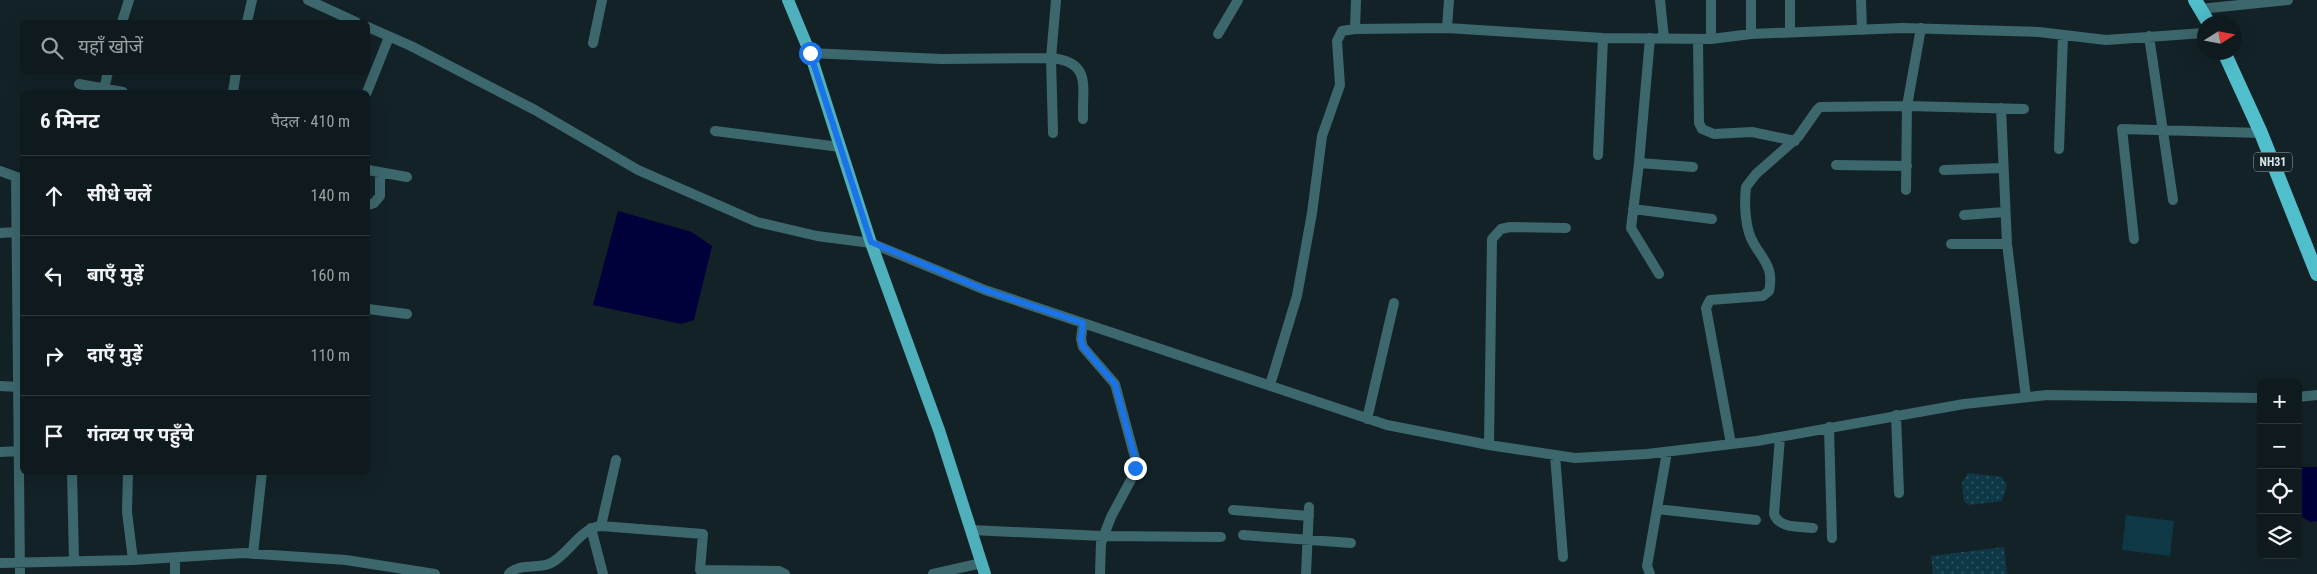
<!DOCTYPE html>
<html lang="hi">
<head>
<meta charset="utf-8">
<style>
	:root { --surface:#0e1a1d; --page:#172326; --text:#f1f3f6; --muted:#9ba1a4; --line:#2e383b }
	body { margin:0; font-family:"Roboto Condensed","Noto Sans Devanagari",sans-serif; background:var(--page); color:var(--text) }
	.controls { position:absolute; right:15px; bottom:15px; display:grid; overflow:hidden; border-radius:8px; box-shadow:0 5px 20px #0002 }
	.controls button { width:45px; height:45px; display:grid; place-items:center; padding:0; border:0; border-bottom:1px solid var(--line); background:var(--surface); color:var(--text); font:25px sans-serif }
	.compass { position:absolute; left:2197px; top:15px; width:45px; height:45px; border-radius:50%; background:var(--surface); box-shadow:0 5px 20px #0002; rotate:79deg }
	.stop { position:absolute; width:15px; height:15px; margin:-11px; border:4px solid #1a73e8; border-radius:50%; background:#fff }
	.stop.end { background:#1a73e8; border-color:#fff; box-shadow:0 1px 5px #0008 }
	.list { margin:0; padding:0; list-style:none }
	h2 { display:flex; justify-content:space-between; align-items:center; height:65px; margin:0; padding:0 20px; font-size:21px }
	h2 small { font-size:16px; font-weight:400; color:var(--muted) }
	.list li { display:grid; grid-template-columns:32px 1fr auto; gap:15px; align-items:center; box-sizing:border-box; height:80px; padding:0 20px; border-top:1px solid var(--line) }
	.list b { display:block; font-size:19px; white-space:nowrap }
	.list em { font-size:16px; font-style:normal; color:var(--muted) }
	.icon { flex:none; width:28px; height:28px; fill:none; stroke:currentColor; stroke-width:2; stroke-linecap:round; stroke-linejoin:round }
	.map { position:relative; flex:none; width:2317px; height:574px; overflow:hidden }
	.search { position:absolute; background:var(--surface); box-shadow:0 5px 20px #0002; left:20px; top:20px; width:350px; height:55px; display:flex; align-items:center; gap:12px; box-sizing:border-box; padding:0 18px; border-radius:8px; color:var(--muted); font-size:19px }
	.panel { position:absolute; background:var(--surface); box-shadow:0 5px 20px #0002; left:20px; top:90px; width:350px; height:385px; border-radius:8px }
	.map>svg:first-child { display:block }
	.grass { fill:url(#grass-dots) }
	.garden { fill:#0f3846 }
	.water { fill:#00013b }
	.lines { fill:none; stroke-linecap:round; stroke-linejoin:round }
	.minor { stroke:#3c676c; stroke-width:10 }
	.primary { stroke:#4eb0bb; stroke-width:12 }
	.trunk { stroke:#50becb; stroke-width:14 }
	.route { stroke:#1a73e8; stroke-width:6 }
	.labels { text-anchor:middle; stroke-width:4.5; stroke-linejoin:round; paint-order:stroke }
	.shield { fill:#132227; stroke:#9eaaae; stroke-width:1 }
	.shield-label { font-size:12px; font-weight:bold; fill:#dae4e8 }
</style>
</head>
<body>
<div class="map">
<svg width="2317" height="574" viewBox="0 0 2317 574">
	<defs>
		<pattern id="grass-dots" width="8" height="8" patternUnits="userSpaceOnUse" patternTransform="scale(1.25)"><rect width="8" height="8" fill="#0f3846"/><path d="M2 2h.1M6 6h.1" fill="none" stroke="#315561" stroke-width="1.8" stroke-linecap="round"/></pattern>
	</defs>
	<rect width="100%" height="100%" fill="#132227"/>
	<path class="grass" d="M1968 473 2002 477 2007 485 2002 501 1969 505 1964 502 1962 483Z
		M2004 547 2007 574H1933L1931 556Z"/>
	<path class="garden" d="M2126 515 2174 521 2170 556 2122 550Z"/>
	<path class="water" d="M618 211 692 232 712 246 694 320 681 324 593 305Z
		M2298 467H2317V521L2311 522 2298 515Z"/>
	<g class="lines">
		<path class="minor" d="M308 0 356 22
			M1660 0 1664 38
			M1751 0V34
			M1790 0V32
			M1861 0 1862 30
			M2200 9 2288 0
			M122 22 129 0
			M247 22 252 0
			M368 27 411 46 535 110 638 170 757 222 817 236 871 243 985 290 1387 425 1489 445 1575 458 1647 454 1757 441 1964 404 2047 395 2261 398
			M1447 28 1449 0
			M1355 29 1447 28 1603 38 1711 39 1751 34 1902 28 2039 32 2106 40 2204 33
			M1218 34 1238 0
			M2149 36 2173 200
			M1650 38 1639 163 1631 228 1659 274
			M1698 39 1699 123 1702 129 1714 134 1752 132 1795 141
			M1711 39V0
			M593 43 602 0
			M810 53 941 59 1051 58 1056 0
			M79 84 123 92
			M104 89 108 72
			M233 92 236 72
			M367 92 389 37
			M2001 108 2007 244 2026 397
			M715 131 840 147
			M1053 133 1051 58C1092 62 1082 86 1083 119
			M2059 149 2063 35
			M1598 155 1603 38
			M1639 163 1693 167
			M1836 165 1907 166
			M368 170 407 177
			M1944 170 2003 168
			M0 171 22 179
			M16 177 20 574
			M1906 190 1907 106 2024 109
			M368 205 374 203 380 196V172
			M1633 209 1712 219
			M1964 215 2005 212
			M0 233 16 232
			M2134 239 2122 129 2261 133
			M1951 244H2007
			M368 309 407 314
			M1083 323 1081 339 1083 347 1115 384 1135 458 1133 476 1111 517 1101 543 1100 574
			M1270 385 1297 296 1312 213 1322 136 1340 85 1337 41 1342 31 1355 29 1356 0
			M0 386 19 387
			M2298 397 2317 395
			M1896 415 1899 493
			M1367 419 1394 303
			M1829 427 1832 538
			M1780 437 1774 514C1779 529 1801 526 1813 528
			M1731 444 1706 308 1710 300 1763 296 1769 291C1774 268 1764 261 1754 244 1745 230 1744 204 1746 187L1756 174 1798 137 1817 110 1820 107 1907 106 1921 28
			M1489 445 1492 239 1501 229 1510 227 1566 228
			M0 452 19 451
			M1555 455 1563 557
			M72 472 74 561
			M128 472 127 512 133 560
			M1657 509 1756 520
			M1233 510 1309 516
			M601 526 616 460
			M591 528 603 574
			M971 530 1103 536 1221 537
			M1243 535 1351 543
			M253 554 262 472
			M0 563 133 560 243 553 346 560 435 574
			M175 574V559
			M509 574C520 562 537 570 551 563 569 554 580 528 601 526L703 534 700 570 779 571 785 574
			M933 574 982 563
			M1306 574 1309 507
			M1650 574 1647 566 1667 452"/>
		<path class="primary" d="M788 0 810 53 871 243 939 430 985 574"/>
		<path class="trunk" d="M2195 0 2208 22
			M2224 52 2261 133 2317 274"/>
	</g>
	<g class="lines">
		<path class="route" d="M810 53 871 242 985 290 1083 323 1081 340 1083 347 1115 384 1135 458V468"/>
	</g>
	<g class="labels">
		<rect class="shield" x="2254" y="152.5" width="38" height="19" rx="4"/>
		<g class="shield-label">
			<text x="2273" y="166">NH31</text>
		</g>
	</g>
</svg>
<div class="controls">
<button>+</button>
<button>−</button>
<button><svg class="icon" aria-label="locate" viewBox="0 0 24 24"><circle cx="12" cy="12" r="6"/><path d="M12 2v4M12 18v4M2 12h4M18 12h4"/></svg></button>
<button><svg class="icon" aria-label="layers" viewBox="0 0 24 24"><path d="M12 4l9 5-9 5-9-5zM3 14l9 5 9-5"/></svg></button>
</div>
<svg class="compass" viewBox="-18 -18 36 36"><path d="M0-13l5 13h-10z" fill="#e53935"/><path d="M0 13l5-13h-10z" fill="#9ba1a4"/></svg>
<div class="stop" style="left:810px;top:53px"></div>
<div class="stop end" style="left:1135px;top:468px"></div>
<div class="search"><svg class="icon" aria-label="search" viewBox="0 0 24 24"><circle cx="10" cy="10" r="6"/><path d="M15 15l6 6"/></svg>यहाँ खोजें</div>
<section class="panel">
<h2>6 मिनट<small>पैदल · 410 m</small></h2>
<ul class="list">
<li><svg class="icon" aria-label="ahead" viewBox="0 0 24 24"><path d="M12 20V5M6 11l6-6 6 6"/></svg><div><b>सीधे चलें</b></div><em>140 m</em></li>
<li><svg class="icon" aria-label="left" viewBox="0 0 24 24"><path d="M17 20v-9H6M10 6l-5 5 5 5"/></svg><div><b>बाएँ मुड़ें</b></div><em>160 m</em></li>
<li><svg class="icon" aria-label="right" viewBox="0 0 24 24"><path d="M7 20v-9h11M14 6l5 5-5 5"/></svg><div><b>दाएँ मुड़ें</b></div><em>110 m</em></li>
<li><svg class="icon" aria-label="arrive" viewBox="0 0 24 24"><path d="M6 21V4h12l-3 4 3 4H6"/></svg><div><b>गंतव्य पर पहुँचे</b></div></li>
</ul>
</section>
</div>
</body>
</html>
